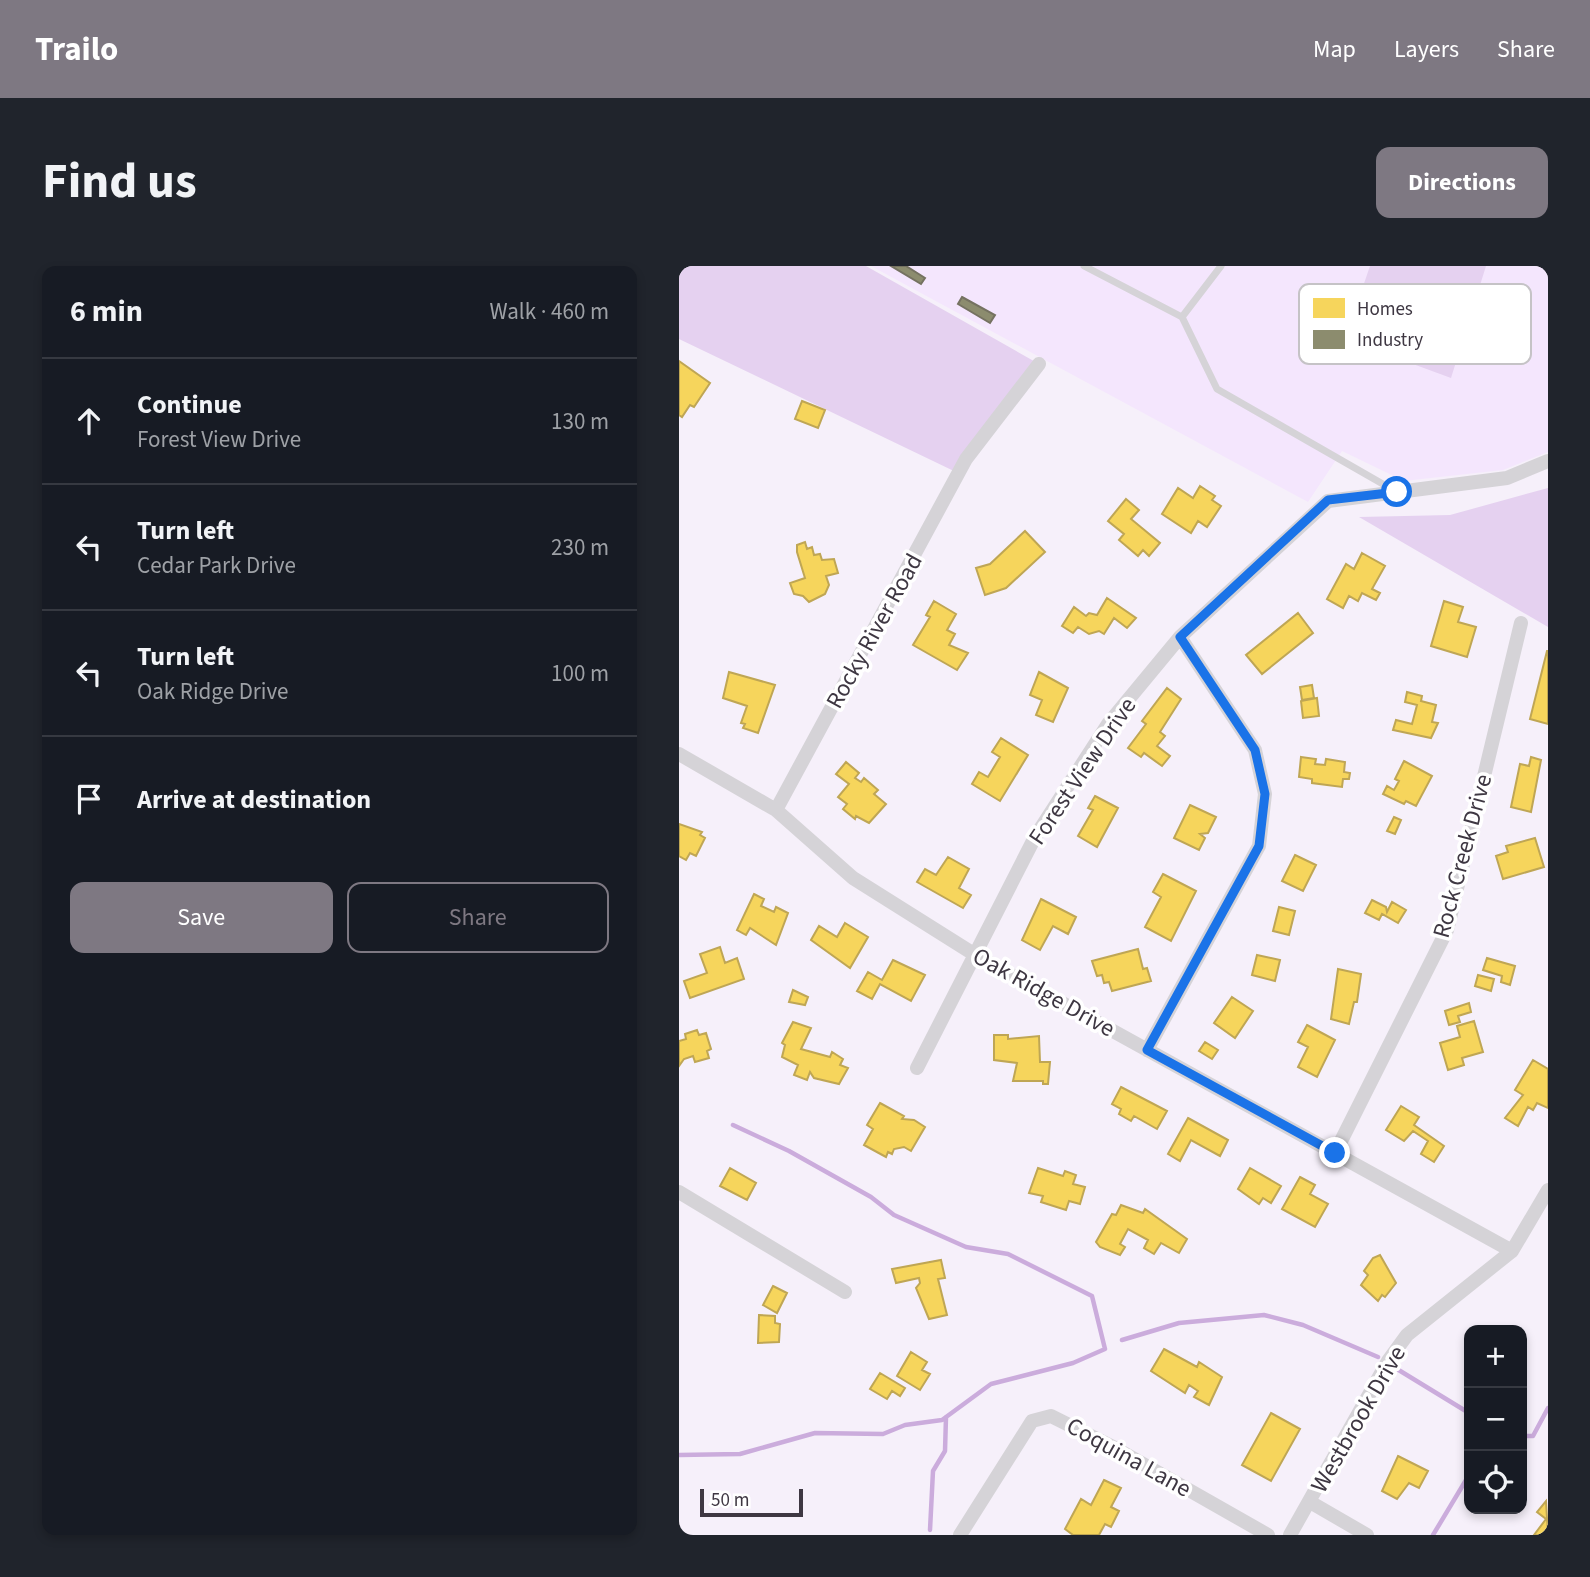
<!DOCTYPE html>
<html lang="en">
<head>
<meta charset="utf-8">
<style>
	:root { --surface:#171b24; --page:#20242c; --text:#f1f3f6; --muted:#9ea1a6; --line:#363941; --accent:#7e7882 }
	body { margin:0; font-family:"Source Sans 3",sans-serif; background:var(--page); color:var(--text) }
	.controls { position:absolute; right:21px; bottom:21px; display:grid; overflow:hidden; border-radius:14px; box-shadow:0 4px 10px #0003 }
	.controls button { width:63px; height:63px; display:grid; place-items:center; padding:0; border:0; border-bottom:2px solid var(--line); background:var(--surface); color:var(--text); font:35px sans-serif }
	.scale { position:absolute; left:21px; bottom:18px; width:103px; box-sizing:border-box; padding-left:7px; border:4px solid #3e3742; border-top:0; font-size:19px; line-height:24px; white-space:nowrap; color:#3e3742; -webkit-text-stroke:5px #fff; paint-order:stroke }
	.stop { position:absolute; width:21px; height:21px; margin:-16px; border:5px solid #1a73e8; border-radius:50%; background:#fff }
	.stop.end { background:#1a73e8; border-color:#fff; box-shadow:0 2px 7px #0008 }
	.list { margin:0; padding:0; list-style:none }
	h2 { display:flex; justify-content:space-between; align-items:center; height:91px; margin:0; padding:0 28px; font-size:30px }
	h2 small { font-size:23px; font-weight:400; color:var(--muted) }
	.list li { display:grid; grid-template-columns:46px 1fr auto; gap:21px; align-items:center; box-sizing:border-box; height:126px; padding:0 28px; border-top:2px solid var(--line) }
	.list b { display:block; font-size:26px; white-space:nowrap }
	.list p { margin:0; font-size:23px; white-space:nowrap; color:var(--muted) }
	.list em { font-size:23px; font-style:normal; color:var(--muted) }
	.actions { display:flex; gap:14px; padding:21px 28px }
	.actions a { flex:1; padding:16px 0; border:2px solid var(--accent); border-radius:14px; text-align:center; font-size:24px; color:var(--accent) }
	.actions .main { background:var(--accent); color:#fff }
	.icon { flex:none; width:38px; height:38px; fill:none; stroke:currentColor; stroke-width:2; stroke-linecap:round; stroke-linejoin:round }
	.map { position:relative; flex:none; width:869px; height:1269px; overflow:hidden; border-radius:14px }
	header { display:flex; align-items:center; gap:42px; box-sizing:border-box; height:98px; padding:0 35px; background:var(--accent); color:#fff }
	header strong { font-size:33px }
	nav { display:flex; gap:38px; margin-inline-start:auto; font-size:24px }
	.intro { display:flex; align-items:center; justify-content:space-between; box-sizing:border-box; height:168px; padding:0 42px }
	h1 { margin:0; font-size:49px }
	.button { padding:18px 32px; border-radius:14px; background:var(--accent); color:#fff; font-size:24px; font-weight:700 }
	main { display:flex; gap:42px; padding:0 42px }
	aside { flex:1; background:var(--surface); border-radius:14px; box-shadow:0 4px 10px #0003 }
	.map>svg:first-child { display:block }
	.built { fill:#f4e6fd }
	.green { fill:#e5d1f0 }
	.homes { fill:#f6d55c; stroke:#bfa654; stroke-width:2 }
	.industry { fill:#8c8c6e; stroke:#757261; stroke-width:2 }
	.lines { fill:none; stroke-linecap:round; stroke-linejoin:round }
	.stream { stroke:#cbacdc; stroke-width:4.5 }
	.service { stroke:#d5d3d7; stroke-width:7 }
	.minor { stroke:#d5d3d7; stroke-width:14 }
	.route { stroke:#1a73e8; stroke-width:9 }
	.labels { text-anchor:middle; stroke-width:7; stroke-linejoin:round; paint-order:stroke }
	.street-label { font-size:24px; fill:#3e3742; stroke:#fff }
	.key { fill:#fff; stroke:#c5c3c6; stroke-width:2 }
	.key-label { font-size:19px; fill:#3e3742 }
</style>
</head>
<body>
<header>
<strong>Trailo</strong>
<nav><a>Map</a><a>Layers</a><a>Share</a></nav>
</header>
<div class="intro"><h1>Find us</h1><a class="button">Directions</a></div>
<main>
<aside>
<h2>6 min<small>Walk · 460 m</small></h2>
<ul class="list">
<li><svg class="icon" aria-label="ahead" viewBox="0 0 24 24"><path d="M12 20V5M6 11l6-6 6 6"/></svg><div><b>Continue</b><p>Forest View Drive</p></div><em>130 m</em></li>
<li><svg class="icon" aria-label="left" viewBox="0 0 24 24"><path d="M17 20v-9H6M10 6l-5 5 5 5"/></svg><div><b>Turn left</b><p>Cedar Park Drive</p></div><em>230 m</em></li>
<li><svg class="icon" aria-label="left" viewBox="0 0 24 24"><path d="M17 20v-9H6M10 6l-5 5 5 5"/></svg><div><b>Turn left</b><p>Oak Ridge Drive</p></div><em>100 m</em></li>
<li><svg class="icon" aria-label="arrive" viewBox="0 0 24 24"><path d="M6 21V4h12l-3 4 3 4H6"/></svg><div><b>Arrive at destination</b></div></li>
</ul>
<div class="actions"><a class="main">Save</a><a>Share</a></div>
</aside>
<div class="map">
<svg width="869" height="1269" viewBox="0 0 869 1269">
	<rect width="100%" height="100%" fill="#f6f0fa"/>
	<path class="built" d="M192 0H869V186L824 204 725 215 663 185 629 236Z"/>
	<path class="green" d="M0 0H187L360 98 279 207 0 73Z
		M691 0H807L772 112 666 73Z
		M869 222V361L680 251 771 249Z"/>
	<path class="homes" d="M0 95 31 117 15 141 11 139 3 151 0 149Z
		M123 135 146 144 139 162 116 153Z
		M521 220 536 230 533 234 542 240 528 261 519 255 512 267 483 248 499 222 514 232Z
		M447 233 460 244 452 253 481 277 470 290 464 284 459 290 440 274 445 268 429 255Z
		M346 265 366 286 327 322 306 329 297 302 311 298Z
		M126 276 128 283 133 281 135 289 141 288 143 294 155 293 159 307 147 310 150 319 146 328 130 336 124 330 115 328 111 317 126 312 118 286V279Z
		M683 287 706 300 693 323 701 327 697 334 683 327 679 335 670 330 664 342 648 333 667 298 675 303Z
		M428 332 457 352 448 362 435 352 425 368 420 365 410 368 399 361 394 367 383 360 395 341 407 350 410 347 418 349Z
		M255 335 277 348 268 364 276 368 270 379 289 387 278 404 234 379 251 351 247 349Z
		M765 335 784 341 779 356 797 361 788 391 752 380Z
		M619 347 634 367 583 408 567 389Z
		M868 385H869V458L851 453Z
		M50 406 96 419 79 467 64 462 66 458 62 457 68 440 44 432Z
		M360 406 389 422 374 456 357 449 363 434 351 429Z
		M633 419 635 432 623 434 621 421Z
		M488 422 502 433 481 466 486 470 478 480 491 490 483 500 465 487 462 491 449 482 467 458 463 455Z
		M728 426 743 430 742 435 757 439 753 456 759 457 752 472 714 464 717 454 733 458 738 439 726 436Z
		M638 432 640 450 624 452 622 435Z
		M322 472 349 489 321 535 293 518 300 506 309 511 321 491 313 486Z
		M622 491 637 493 636 498 646 499 647 493 666 496 665 506 671 507 670 513H664L663 521 633 517V513L620 511Z
		M852 491 862 494 852 546 832 541 841 498 850 500Z
		M725 495 753 510 737 540 727 535 725 538 704 528 708 520 715 524 720 515 716 513Z
		M167 496 180 507 176 512 182 516 185 512 199 524 195 528 207 538 190 557 177 550 176 553 164 543 168 538 159 531 170 518 157 508Z
		M416 530 439 542 418 581 399 570 414 544 409 542Z
		M511 539 537 551 529 567 521 568 526 572 520 584 495 572Z
		M715 551 722 554 716 568 708 565Z
		M0 558 23 566 21 569 26 572 17 590 11 587 7 594 0 590Z
		M856 572 865 601 824 613 817 590 829 586 827 580Z
		M616 589 637 599 624 625 603 615Z
		M269 591 290 603 280 622 292 629 284 642 238 616 246 603 257 609Z
		M484 608 517 625 492 675 466 661 482 631 474 626Z
		M75 628 85 633 82 640 95 646 97 641 109 647 97 679 71 662 67 669 58 664Z
		M362 633 397 651 389 668 374 660 361 684 343 674Z
		M693 634 707 641 708 646 713 636 727 644 719 657 703 648 700 654 686 647Z
		M600 641 616 645 610 669 594 665Z
		M166 657 189 671 171 702 132 674 140 660 158 671Z
		M41 681 46 697 58 692 65 713 11 732 5 715 28 707 21 688Z
		M459 683 464 703 468 702 472 715 433 725 430 716 425 717 423 709 418 710 413 695Z
		M578 689 601 694 596 715 573 709Z
		M808 692 836 700 831 719 822 716 823 710 804 704Z
		M214 694 246 709 232 735 201 718 193 733 178 725 189 706 203 714Z
		M659 703 682 708 678 736H675L670 758 652 753Z
		M799 709 815 713 812 725 796 720Z
		M114 724 129 731 126 739 110 736Z
		M553 731 574 745 556 772 535 757Z
		M790 737 792 746 779 750 781 756 770 759 766 745Z
		M795 755 804 786 783 792 785 799 769 804 761 777 781 771 778 760Z
		M114 756 132 762 122 783 151 791 153 786 164 793 161 799 169 802 160 818 135 812 131 806 128 814 115 809 119 799 103 791 106 779 103 777Z
		M628 759 656 774 638 811 619 801 629 781 619 776Z
		M18 764 20 769 27 767 32 783 28 785 30 792 16 796 14 790 5 793 0 800V775L7 773 6 768Z
		M315 769H329V773L360 770 361 796H371L369 818H364V815H334L338 797 315 794Z
		M526 776 539 784 533 793 520 785Z
		M854 794 869 803V842L858 837 854 844 849 841 839 860 826 852 844 829 836 824Z
		M442 821 488 845 478 863 455 850 452 855 440 848 442 843 433 838Z
		M201 837 225 850 223 853 235 854 246 861 232 885 225 881 215 883 213 888 209 886 207 891 185 879 194 863 188 859Z
		M722 840 740 851 735 859 765 880 755 896 742 888 749 875 734 865 725 875 707 864Z
		M509 852 549 874 541 890 512 874 501 895 489 888Z
		M51 902 77 917 68 934 41 920Z
		M359 902 384 910 386 905 397 909 394 918 406 921 401 938 390 935 387 944 362 936 364 930 350 927Z
		M571 902 602 920 592 937 584 932 580 938 559 923Z
		M621 911 636 919 631 928 649 938 636 961 603 943Z
		M442 939 464 947 466 943 508 973 500 987 482 977 475 988 465 982 469 974 449 963 441 978 446 981 441 989 421 981 417 976 433 948 437 949Z
		M701 989 717 1017 706 1031 703 1029 699 1035 682 1019 689 1009 685 1005 694 992Z
		M262 994 266 1012 259 1013 268 1049 250 1053 237 1022 241 1017 240 1012 217 1017 213 1003Z
		M94 1020 108 1027 98 1047 84 1039Z
		M80 1049 96 1050V1057L101 1058 100 1076 79 1077Z
		M485 1083 518 1101 520 1096 543 1111 530 1139 515 1131 519 1125 510 1119 506 1127 472 1105Z
		M232 1086 248 1096 243 1104 251 1108 241 1124 218 1110Z
		M201 1107 226 1122 221 1130 213 1125 208 1133 191 1123Z
		M592 1147 621 1163 592 1215 563 1199Z
		M719 1190 749 1205 740 1222 730 1217 718 1233 703 1225Z
		M425 1214 442 1222 432 1241 440 1245 432 1261 426 1258 420 1269H394L386 1263 402 1233 412 1239Z
		M867 1235 869 1269H855L867 1253 858 1246Z"/>
	<path class="industry" d="M212 0H227L246 12 242 18Z
		M283 31 316 49 311 57 279 38Z"/>
	<g class="lines">
		<path class="stream" d="M443 1074 500 1057 585 1049 624 1059 699 1091
			M718 1103 790 1147
			M843 1170H854L869 1142
			M0 1189 61 1188 136 1167 204 1168 226 1159 263 1154 312 1118 394 1097 426 1083 413 1030 329 988 287 981 215 949 192 931 110 885 54 859
			M251 1264 254 1205 266 1185 267 1151
			M754 1269 790 1209"/>
		<path class="service" d="M405 0 503 51 542 0
			M503 51 538 123 716 225"/>
		<path class="minor" d="M0 488 97 544 174 612 298 690 833 985
			M97 544 287 193 360 98
			M468 784 580 580 586 528 576 484 501 371
			M238 802 356 571 429 458 501 371 649 235 828 212 869 195
			M656 887 768 664 842 357
			M0 926 166 1026
			M631 1236 688 1269
			M281 1269 353 1155 372 1150 436 1182 589 1269
			M611 1269 709 1095 728 1069 833 985 869 924"/>
	</g>
	<g class="lines">
		<path class="route" d="M656 887 468 784 580 580 586 528 576 484 501 371 649 234 718 226"/>
	</g>
	<g class="labels">
		<g class="street-label">
			<text transform="translate(195 365) rotate(-61)" y="8">Rocky River Road</text>
			<text transform="translate(403 505) rotate(-56)" y="8">Forest View Drive</text>
			<text transform="translate(783 590) rotate(-75)" y="8">Rock Creek Drive</text>
			<text transform="translate(365 726) rotate(29)" y="8">Oak Ridge Drive</text>
			<text transform="translate(679 1153) rotate(-60)" y="8">Westbrook Drive</text>
			<text transform="translate(450 1191) rotate(29)" y="8">Coquina Lane</text>
		</g>
	</g>
	<rect x="620" y="18" width="232" height="80" rx="10" class="key"/>
	<rect x="634" y="32" width="32" height="20" fill="#f6d55c"/>
	<rect x="634" y="64" width="32" height="19" fill="#8c8c6e"/>
	<g class="key-label">
		<text x="678" y="49">Homes</text>
		<text x="678" y="80">Industry</text>
	</g>
</svg>
<div class="controls">
<button>+</button>
<button>−</button>
<button><svg class="icon" aria-label="locate" viewBox="0 0 24 24"><circle cx="12" cy="12" r="6"/><path d="M12 2v4M12 18v4M2 12h4M18 12h4"/></svg></button>
</div>
<div class="scale">50 m</div>
<div class="stop" style="left:718px;top:226px"></div>
<div class="stop end" style="left:656px;top:887px"></div>
</div>
</main>
</body>
</html>
